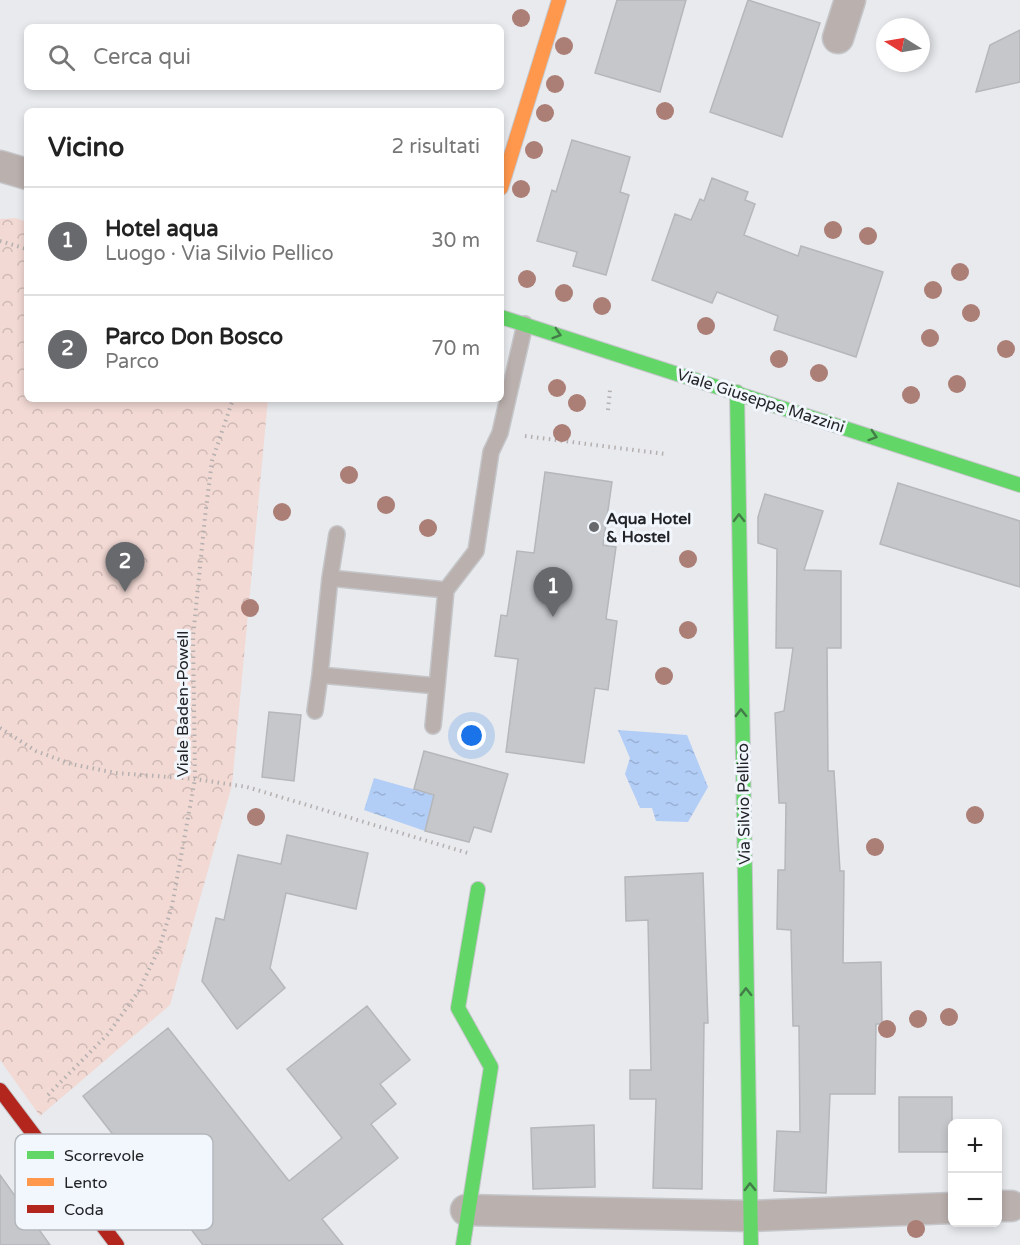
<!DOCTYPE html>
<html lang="it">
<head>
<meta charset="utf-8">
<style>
	:root { --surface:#fff; --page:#f6f6f6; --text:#222; --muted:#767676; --line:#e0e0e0; --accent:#67696d }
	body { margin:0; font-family:"Varela Round",sans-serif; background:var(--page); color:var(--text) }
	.controls { position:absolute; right:18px; bottom:18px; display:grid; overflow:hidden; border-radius:9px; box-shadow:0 3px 9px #0003 }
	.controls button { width:54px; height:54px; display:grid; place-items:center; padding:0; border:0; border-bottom:2px solid var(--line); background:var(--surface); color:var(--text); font:30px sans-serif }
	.compass { position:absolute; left:876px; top:18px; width:54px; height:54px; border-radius:50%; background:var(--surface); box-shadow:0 3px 9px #0003; rotate:281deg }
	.you { position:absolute; left:472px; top:736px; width:21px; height:21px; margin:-15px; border:4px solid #fff; border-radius:50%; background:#1a73e8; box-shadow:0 0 0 9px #1a73e833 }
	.badge { display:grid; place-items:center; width:39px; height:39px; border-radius:50%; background:var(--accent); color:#fff; font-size:20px; font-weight:700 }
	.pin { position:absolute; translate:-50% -50px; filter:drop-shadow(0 2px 3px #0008) }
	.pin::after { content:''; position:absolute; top:32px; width:21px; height:18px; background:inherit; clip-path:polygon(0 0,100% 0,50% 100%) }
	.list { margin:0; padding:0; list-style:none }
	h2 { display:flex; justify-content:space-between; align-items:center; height:78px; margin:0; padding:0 24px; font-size:26px }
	h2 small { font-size:20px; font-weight:400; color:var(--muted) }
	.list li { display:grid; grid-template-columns:39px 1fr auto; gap:18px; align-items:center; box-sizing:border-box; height:108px; padding:0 24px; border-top:2px solid var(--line) }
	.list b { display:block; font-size:22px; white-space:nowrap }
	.list p { margin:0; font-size:20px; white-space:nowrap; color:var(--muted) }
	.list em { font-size:20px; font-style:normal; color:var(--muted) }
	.icon { flex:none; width:33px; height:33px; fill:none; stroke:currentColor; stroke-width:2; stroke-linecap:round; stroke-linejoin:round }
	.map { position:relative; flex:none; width:1020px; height:1245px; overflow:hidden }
	.search { position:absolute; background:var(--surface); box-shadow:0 3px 9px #0003; left:24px; top:24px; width:480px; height:66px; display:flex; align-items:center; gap:15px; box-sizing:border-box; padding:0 21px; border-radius:9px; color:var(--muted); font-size:22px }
	.panel { position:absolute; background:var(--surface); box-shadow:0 3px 9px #0003; left:24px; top:108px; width:480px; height:294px; border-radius:9px }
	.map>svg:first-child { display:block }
	.park { fill:url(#park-crowns) }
	.water { fill:url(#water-ripples) }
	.building { fill:#c5c7cb; stroke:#b5b7ba; stroke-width:1.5 }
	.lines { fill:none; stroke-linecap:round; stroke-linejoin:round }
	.lane-casing { stroke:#c5c6c9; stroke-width:18 }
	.street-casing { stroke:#c5c6c9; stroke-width:33 }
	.fast-casing { stroke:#c5c6c9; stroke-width:16 }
	.slow-casing { stroke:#c5c6c9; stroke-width:16 }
	.jam-casing { stroke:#c5c6c9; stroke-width:16 }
	.path { stroke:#b5b0b0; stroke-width:4; stroke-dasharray:1.5 4.5; stroke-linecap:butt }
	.lane { stroke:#bab0ae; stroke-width:15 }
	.street { stroke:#bab0ae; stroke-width:30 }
	.fast { stroke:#63d668; stroke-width:14 }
	.slow { stroke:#ff974d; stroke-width:14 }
	.jam { stroke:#b3261e; stroke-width:14 }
	.tree { fill:#ab7e76 }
	.oneway { stroke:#427d48 }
	.poi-dot { fill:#67696d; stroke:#f2f7fd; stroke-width:2 }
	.labels { text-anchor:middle; stroke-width:6; stroke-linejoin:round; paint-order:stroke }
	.street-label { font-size:16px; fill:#222427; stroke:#f2f7fd }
	.poi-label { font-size:16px; font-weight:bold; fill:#222427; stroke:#f2f7fd; text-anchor:start }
	.key { fill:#f2f7fd; stroke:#b4b8bd; stroke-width:1.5 }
	.key-label { font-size:16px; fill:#222427 }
</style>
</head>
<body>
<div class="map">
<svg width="1020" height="1245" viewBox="0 0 1020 1245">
	<defs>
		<pattern id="park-crowns" width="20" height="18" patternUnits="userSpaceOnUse" patternTransform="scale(1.5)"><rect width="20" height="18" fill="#f2d9d4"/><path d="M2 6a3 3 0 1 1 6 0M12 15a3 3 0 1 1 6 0" fill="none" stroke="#cfbab6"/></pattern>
		<pattern id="water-ripples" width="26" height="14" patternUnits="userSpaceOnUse" patternTransform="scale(1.5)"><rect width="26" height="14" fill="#b2cdf6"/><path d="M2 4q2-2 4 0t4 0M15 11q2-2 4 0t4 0" fill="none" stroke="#99b0d3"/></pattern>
	</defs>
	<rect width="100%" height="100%" fill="#e8eaee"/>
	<path class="park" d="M16 218 27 222V399H268L232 785 170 1005 40 1116 0 1060V219Z"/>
	<path class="water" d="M618 730 687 735 708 787 688 822 656 821 652 808H640L625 774 630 758Z
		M374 778 434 795 425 831 364 810Z"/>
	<path class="building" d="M617 0H686L660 92 595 73Z
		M748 0 820 23 782 137 710 112Z
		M1020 30V82L976 92 990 45Z
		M572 140 630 157 620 192 629 195 606 275 573 266 577 252 537 241 552 190 556 192Z
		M712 178 748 192 745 200 755 204 744 235 798 256 801 246 883 272 856 357 774 330 778 316 717 292 712 303 652 280 675 214 691 220 700 199 704 201Z
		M545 472 612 482 603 545 616 547 606 619 617 621 608 690 595 688 584 763 506 752 518 659 495 656 501 615 507 616 517 551 534 553Z
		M898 483 1020 521V587L880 544Z
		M765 494 823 511 804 570 841 571V648H827L828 771H834L840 871H844L843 963 881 962 882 1024H876L875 1094H830L826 1193 774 1191 777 1131 800 1132 799 1026H793L791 930 777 929 778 870H785L786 803H779L775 713 784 711 793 648H776L777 549 758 543V517Z
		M269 712 301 715 294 781 262 777Z
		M424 751 508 774 491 832 474 827 469 842 425 831 434 795 414 789Z
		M287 835 368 853 356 909 286 893 270 968 285 988 237 1029 202 981 216 918 224 920 238 855 281 864Z
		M703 873 708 1023H704L702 1189 653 1188 656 1099H630V1070H651L648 920 626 921 625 877Z
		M367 1006 410 1060 380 1084 396 1104 371 1124 398 1158 322 1219 343 1245H203L155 1182 149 1187 122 1153 125 1150 83 1096 168 1028 289 1181 342 1138 287 1069Z
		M899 1097H952V1152H899Z
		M594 1125 595 1187 533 1189 531 1128Z
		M0 1175 50 1245H0Z"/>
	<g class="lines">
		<defs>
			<path id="lane" d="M330 578 337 534
				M446 590 437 686 320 675 330 578 446 590 476 551 491 452 500 433 525 324
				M315 711 320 675
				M433 726 437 686"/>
			<path id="street" d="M838 38 850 0
				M0 166 27 174
				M998 1206H1011
				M466 1210 750 1216 952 1208"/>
			<path id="fast" d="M501 317 1020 485
				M737 392 751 1245
				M463 1245 491 1067 458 1008 478 889"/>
			<path id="slow" d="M501 188 559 0"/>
			<path id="jam" d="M0 1090 117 1245"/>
		</defs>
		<use href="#lane" class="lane-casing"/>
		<use href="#street" class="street-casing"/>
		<use href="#fast" class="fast-casing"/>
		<use href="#slow" class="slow-casing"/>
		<use href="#jam" class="jam-casing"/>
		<path class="path" d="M0 241 27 249
			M608 410 610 390
			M525 436 665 454
			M0 728 36 751 71 764 116 773 195 779 247 787 471 854
			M48 1095 108 1034 138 992 159 949 172 906 195 779 193 637 205 517 212 461 233 399"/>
		<use href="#lane" class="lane"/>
		<use href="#street" class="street"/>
		<use href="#fast" class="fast"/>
		<use href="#slow" class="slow"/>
		<use href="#jam" class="jam"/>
	</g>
	<g class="tree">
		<circle cx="521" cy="18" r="9"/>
		<circle cx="564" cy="46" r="9"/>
		<circle cx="555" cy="84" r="9"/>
		<circle cx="665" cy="111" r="9"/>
		<circle cx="545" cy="113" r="9"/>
		<circle cx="534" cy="150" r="9"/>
		<circle cx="521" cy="189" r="9"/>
		<circle cx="833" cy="230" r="9"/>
		<circle cx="868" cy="236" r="9"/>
		<circle cx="960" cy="272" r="9"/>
		<circle cx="527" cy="279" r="9"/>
		<circle cx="933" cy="290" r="9"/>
		<circle cx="564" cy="293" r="9"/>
		<circle cx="602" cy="306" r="9"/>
		<circle cx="971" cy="313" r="9"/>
		<circle cx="706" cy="326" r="9"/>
		<circle cx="930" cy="338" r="9"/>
		<circle cx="1006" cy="349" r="9"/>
		<circle cx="779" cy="359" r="9"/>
		<circle cx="819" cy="373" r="9"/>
		<circle cx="957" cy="384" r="9"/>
		<circle cx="557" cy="388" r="9"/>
		<circle cx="911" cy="395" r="9"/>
		<circle cx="577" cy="403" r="9"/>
		<circle cx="562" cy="433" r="9"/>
		<circle cx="349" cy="475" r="9"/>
		<circle cx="386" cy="505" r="9"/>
		<circle cx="282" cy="512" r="9"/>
		<circle cx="428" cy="528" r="9"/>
		<circle cx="688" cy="559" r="9"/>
		<circle cx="250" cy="608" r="9"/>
		<circle cx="688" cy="630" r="9"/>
		<circle cx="664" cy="676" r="9"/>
		<circle cx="975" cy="815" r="9"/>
		<circle cx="256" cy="817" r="9"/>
		<circle cx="875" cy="847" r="9"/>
		<circle cx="949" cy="1017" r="9"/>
		<circle cx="918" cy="1019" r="9"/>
		<circle cx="887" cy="1029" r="9"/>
		<circle cx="916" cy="1229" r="9"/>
	</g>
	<defs><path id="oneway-chevron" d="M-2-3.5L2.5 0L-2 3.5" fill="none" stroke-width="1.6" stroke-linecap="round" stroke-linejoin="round" transform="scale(1.5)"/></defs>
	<g class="oneway">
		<use href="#oneway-chevron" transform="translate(557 334) rotate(18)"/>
		<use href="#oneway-chevron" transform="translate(873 436) rotate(18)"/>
		<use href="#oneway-chevron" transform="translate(739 518) rotate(-91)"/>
		<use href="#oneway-chevron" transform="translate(741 713) rotate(-91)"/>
		<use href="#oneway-chevron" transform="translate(746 992) rotate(-91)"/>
		<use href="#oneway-chevron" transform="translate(750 1187) rotate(-91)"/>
	</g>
	<circle class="poi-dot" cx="594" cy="527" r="6"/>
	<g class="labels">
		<g class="street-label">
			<text transform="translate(761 400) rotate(18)" y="6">Viale Giuseppe Mazzini</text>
			<text transform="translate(182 704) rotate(-90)" y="6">Viale Baden-Powell</text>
			<text transform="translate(743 804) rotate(-91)" y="6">Via Silvio Pellico</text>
		</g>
		<g class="poi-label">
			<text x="606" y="524">Aqua Hotel<tspan x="606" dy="18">&amp; Hostel</tspan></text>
		</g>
	</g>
	<rect x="15" y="1134" width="198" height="96" rx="9" class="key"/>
	<rect x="27" y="1151" width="27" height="8" fill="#63d668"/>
	<rect x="27" y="1178" width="27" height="8" fill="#ff974d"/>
	<rect x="27" y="1205" width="27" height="8" fill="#b3261e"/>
	<g class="key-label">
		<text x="64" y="1161">Scorrevole</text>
		<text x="64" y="1188">Lento</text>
		<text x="64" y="1215">Coda</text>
	</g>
</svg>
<div class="controls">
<button>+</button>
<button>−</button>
</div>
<svg class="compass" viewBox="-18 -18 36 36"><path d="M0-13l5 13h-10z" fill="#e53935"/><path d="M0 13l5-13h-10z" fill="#767676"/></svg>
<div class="you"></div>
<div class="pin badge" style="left:553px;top:617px">1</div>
<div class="pin badge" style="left:125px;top:592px">2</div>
<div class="search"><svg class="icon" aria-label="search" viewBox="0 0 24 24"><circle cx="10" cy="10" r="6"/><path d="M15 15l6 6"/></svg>Cerca qui</div>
<section class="panel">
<h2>Vicino<small>2 risultati</small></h2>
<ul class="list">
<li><span class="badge">1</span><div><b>Hotel aqua</b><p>Luogo · Via Silvio Pellico</p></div><em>30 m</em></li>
<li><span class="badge">2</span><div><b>Parco Don Bosco</b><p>Parco</p></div><em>70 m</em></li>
</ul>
</section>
</div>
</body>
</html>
